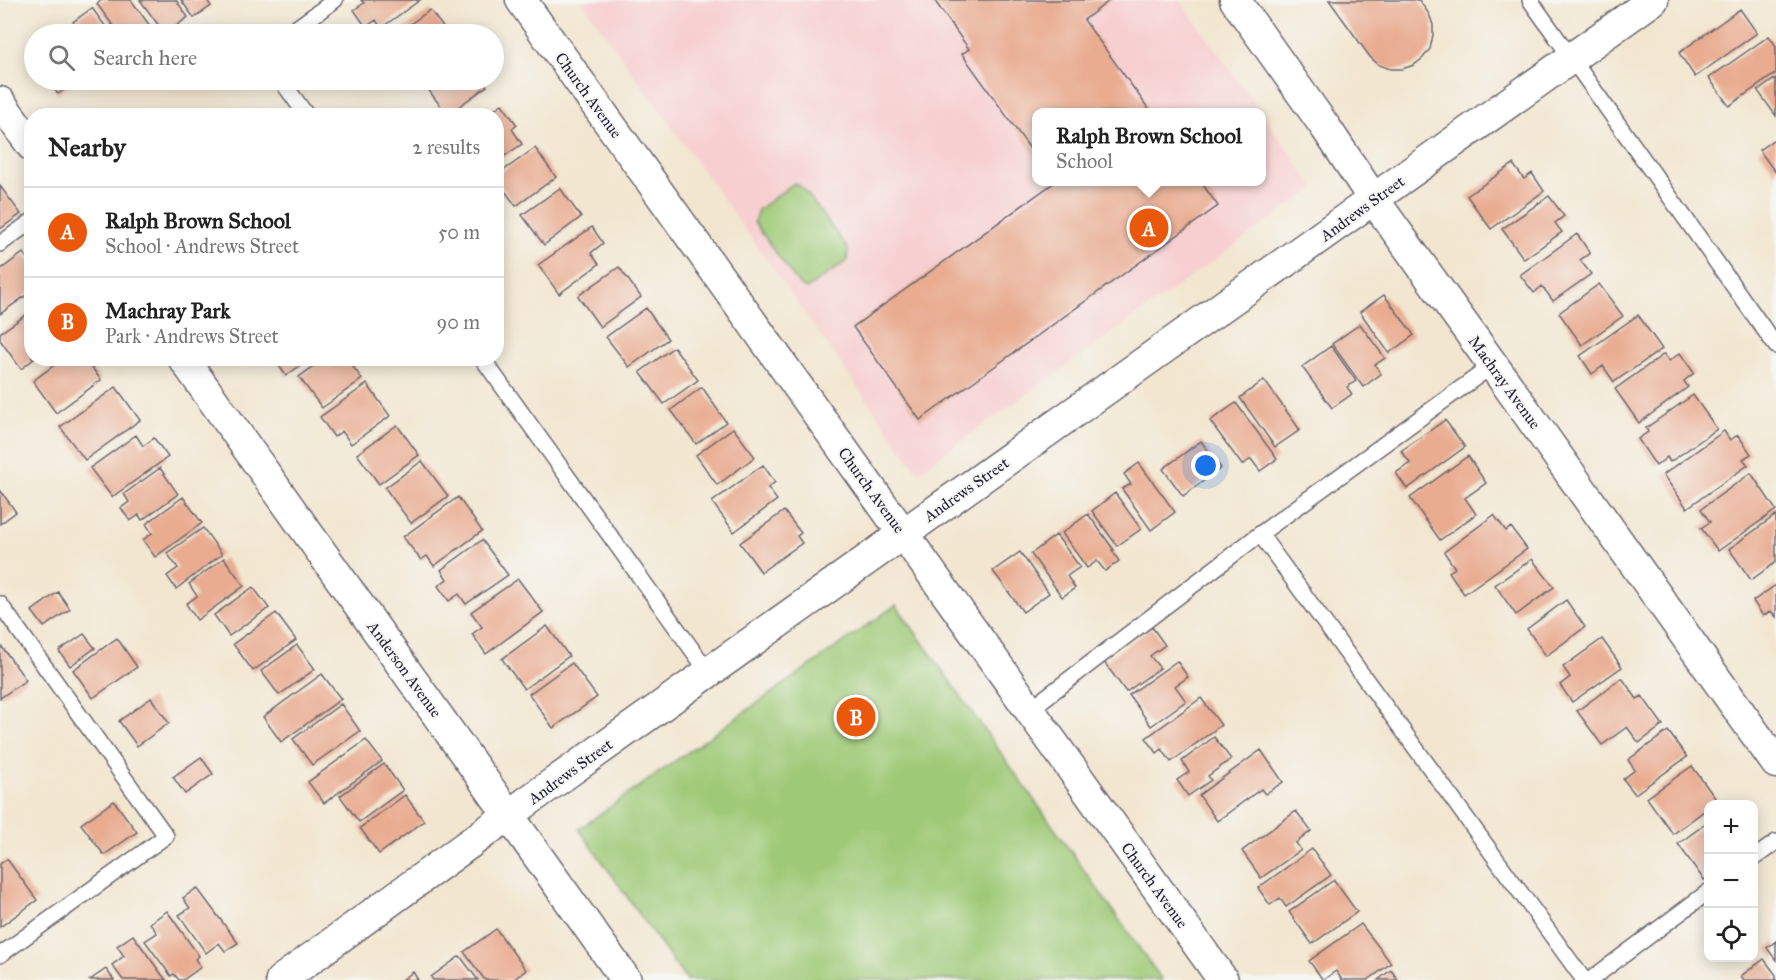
<!DOCTYPE html>
<html lang="en">
<head>
<meta charset="utf-8">
<style>
	:root { --surface:#fff; --page:#f6f6f6; --text:#222; --muted:#767676; --line:#e0e0e0; --accent:#ea580c }
	body { margin:0; font-family:"IM FELL Great Primer",serif; background:var(--page); color:var(--text) }
	.controls { position:absolute; right:18px; bottom:18px; display:grid; overflow:hidden; border-radius:12px; box-shadow:0 3px 15px #0003 }
	.controls button { width:54px; height:54px; display:grid; place-items:center; padding:0; border:0; border-bottom:2px solid var(--line); background:var(--surface); color:var(--text); font:30px sans-serif }
	.you { position:absolute; left:1206px; top:466px; width:21px; height:21px; margin:-15px; border:4px solid #fff; border-radius:50%; background:#1a73e8; box-shadow:0 0 0 9px #1a73e833 }
	.badge { display:grid; place-items:center; width:39px; height:39px; border-radius:50%; background:var(--accent); color:#fff; font-size:20px; font-weight:700 }
	.pin { position:absolute; translate:-50% -50%; border:3px solid #fff; box-shadow:0 2px 6px #0006 }
	.popup { position:absolute; left:1032px; top:108px; width:234px; height:78px; box-sizing:border-box; display:grid; place-content:center; border-radius:12px; background:var(--surface); filter:drop-shadow(0 2px 4px #0005); font-size:20px; white-space:nowrap; color:var(--muted) }
	.popup b { font-size:22px; color:var(--text) }
	.popup::after { content:''; position:absolute; left:50%; top:100%; margin-left:-12px; border:12px solid transparent; border-top-color:var(--surface) }
	.list { margin:0; padding:0; list-style:none }
	h2 { display:flex; justify-content:space-between; align-items:center; height:78px; margin:0; padding:0 24px; font-size:26px }
	h2 small { font-size:20px; font-weight:400; color:var(--muted) }
	.list li { display:grid; grid-template-columns:39px 1fr auto; gap:18px; align-items:center; box-sizing:border-box; height:90px; padding:0 24px; border-top:2px solid var(--line) }
	.list b { display:block; font-size:22px; white-space:nowrap }
	.list p { margin:0; font-size:20px; white-space:nowrap; color:var(--muted) }
	.list em { font-size:20px; font-style:normal; color:var(--muted) }
	.icon { flex:none; width:33px; height:33px; fill:none; stroke:currentColor; stroke-width:2; stroke-linecap:round; stroke-linejoin:round }
	.map { position:relative; flex:none; width:1776px; height:980px; overflow:hidden }
	.search { position:absolute; background:var(--surface); box-shadow:0 3px 15px #0003; left:24px; top:24px; width:480px; height:66px; display:flex; align-items:center; gap:15px; box-sizing:border-box; padding:0 21px; border-radius:33px; color:var(--muted); font-size:22px }
	.panel { position:absolute; background:var(--surface); box-shadow:0 3px 15px #0003; left:24px; top:108px; width:480px; height:258px; border-radius:24px }
	.map>svg:first-child { display:block }
	.built { fill:#f7cfd0 }
	.green { fill:#9ec976; stroke:#607658; stroke-width:1.5 }
	.building { fill:#e9ac91 }
	.lines { fill:none; stroke-linecap:round; stroke-linejoin:round }
	.service-casing { stroke:#6b676f; stroke-width:18 }
	.minor-casing { stroke:#6b676f; stroke-width:33 }
	.service { stroke:#fff; stroke-width:15 }
	.minor { stroke:#fff; stroke-width:30 }
	.labels { text-anchor:middle; stroke-width:4.5; stroke-linejoin:round; paint-order:stroke }
	.street-label { font-size:16px; fill:#22223b; stroke:#f6f6f2 }
</style>
</head>
<body>
<div class="map">
<svg width="1776" height="980" viewBox="0 0 1776 980">
	<rect width="100%" height="100%" fill="#f6f6f2"/>
	<filter id="ink" filterUnits="userSpaceOnUse"><feTurbulence type="fractalNoise" baseFrequency=".0167" numOctaves="2"/><feDisplacementMap in="SourceGraphic" scale="12" xChannelSelector="R" yChannelSelector="G"/><feConvolveMatrix kernelMatrix="1 2 1 2 8 2 1 2 1" color-interpolation-filters="sRGB"/></filter>
	<filter id="wash" filterUnits="userSpaceOnUse"><feTurbulence type="fractalNoise" baseFrequency=".008" numOctaves="4" result="noise"/><feDisplacementMap in="SourceGraphic" scale="24" xChannelSelector="R" yChannelSelector="G"/><feGaussianBlur stdDeviation="1.35" result="paint"/><feColorMatrix in="noise" values="0 0 0 0 0 0 0 0 0 0 0 0 0 0 0 0 0 1.4 0 .05"/><feComposite in="paint" operator="in"/></filter>
	<g filter="url(#wash)">
		<rect width="100%" height="100%" fill="#f2e6d0"/>
		<path class="built" d="M581 0H1180L1261 112H1036V182H1262V114L1315 188 918 472Z"/>
		<path class="green" d="M794 183 803 188 848 249 847 261 806 289 799 285 754 222 758 210Z
			M896 605 1162 980H686L579 829Z"/>
		<g id="blocks">
			<path class="building" d="M102 0H131L156 34H119L97 4Z
				M140 0H176L188 17 165 34Z
				M181 0H207L211 6 194 18Z
				M361 0H420L381 28 376 20 366 27 354 10 364 3Z
				M934 0H1110L1084 20 1151 112H1036V157L962 54 969 49Z
				M1329 0H1419L1429 14 1433 25V35L1430 49 1423 58 1414 65 1402 69H1390L1379 65 1370 57Z
				M92 8 111 34H73L79 30 73 22Z
				M1740 9 1757 33 1695 77 1679 53Z
				M430 10 448 34H405L402 30Z
				M1769 36 1776 46V73L1729 106 1709 78Z
				M1776 78V116L1758 91Z
				M47 80H79L58 94Z
				M433 80H482L487 86 447 115 425 85Z
				M502 104 517 125 512 129 522 144 496 162V116H485Z
				M1776 138V173L1759 150Z
				M535 148 556 177 516 206 496 179V176Z
				M1513 164 1524 179 1532 173 1544 191 1491 229 1467 196Z
				M1055 182H1201L1218 206 920 420 853 327Z
				M0 186 21 214 0 229Z
				M560 188 581 217 544 245 522 215Z
				M1549 196 1564 216 1555 223 1562 232 1524 259 1502 229Z
				M592 227 603 243 591 253 599 264 559 294 538 265Z
				M1577 234 1590 253 1580 260 1591 274 1553 301 1542 286 1534 293 1520 275Z
				M23 253 32 264V291L0 314V270Z
				M619 267 641 297 600 327 578 296Z
				M1599 284 1623 316 1582 345 1559 313Z
				M1384 295 1414 335 1389 353 1360 312Z
				M646 308 668 339 629 367 606 337Z
				M32 311V358H35L21 369 0 340V333Z
				M1638 315 1662 349 1614 382 1603 366 1592 374 1580 356Z
				M1360 324 1385 358 1375 365 1381 374 1363 387 1332 344Z
				M1331 346 1356 381 1347 387 1352 394 1332 408 1302 367Z
				M674 347 698 380 664 404 640 372Z
				M1680 353 1694 373 1684 381 1688 387 1639 423 1615 389 1664 354 1669 361Z
				M64 358H85L101 380 56 413 33 381Z
				M274 358H310L286 376Z
				M325 358H347L362 379 322 408 299 377Z
				M1264 380 1300 430 1275 447 1240 398Z
				M367 384 390 416 351 444 342 431 334 437 320 417Z
				M116 387 140 420 85 460 60 427Z
				M702 387 726 422 696 444 671 410Z
				M1693 395 1717 429 1670 462 1667 457 1656 466 1638 439 1648 432 1646 428Z
				M1236 403 1277 459 1260 471 1251 459 1242 465 1210 421Z
				M1445 420 1465 447 1407 489 1396 473 1410 463 1401 451Z
				M397 425 419 455 379 484 357 454Z
				M733 428 755 457 717 485 696 455Z
				M1724 431 1730 440 1738 435 1751 454 1743 459 1748 465 1687 508 1663 475Z
				M136 435 143 446 154 438 168 457 112 497 90 468Z
				M1201 441 1221 468 1183 496 1163 469Z
				M1468 456 1486 483 1465 498 1476 514 1440 540 1410 498Z
				M422 461 448 496 411 523 385 488Z
				M1139 463 1175 512 1151 530 1122 489 1131 484 1124 474Z
				M763 465 775 482 768 488 777 500 734 532 712 502Z
				M160 468 178 494 142 520 139 515 130 521 121 508 129 502 124 494Z
				M1751 473 1776 510 1718 551 1701 528 1710 522 1701 509Z
				M0 490 16 512 0 524Z
				M1115 493 1141 529 1117 546 1092 511Z
				M183 497 202 523 155 557 143 540 152 533 146 524Z
				M458 497 482 531 434 566 427 556 421 560 403 537Z
				M784 511 801 533 797 536 802 543 761 572 740 543Z
				M1088 514 1114 550H1112L1119 561 1105 571 1097 561 1087 568 1062 533Z
				M1494 515 1506 531 1511 527 1527 549 1464 594 1449 572 1455 568 1444 552Z
				M1776 515V562L1751 580 1729 549Z
				M203 528 222 554 176 589 167 576 178 568 167 553Z
				M1056 535 1080 567 1067 576 1075 588 1062 597 1031 554Z
				M482 540 508 575 466 604 459 594 449 601 438 586 447 579 441 570Z
				M1020 552 1049 593 1023 612 993 571Z
				M224 558 244 586 197 620 186 604 197 596 189 584Z
				M1532 559 1554 587 1516 615 1495 585Z
				M518 579 543 612 486 654 472 634 482 627 471 612Z
				M1776 585V617L1771 611 1763 616 1753 601Z
				M253 587 269 608 229 636 214 615Z
				M58 592 70 609 44 627 32 611Z
				M1566 600 1585 627 1546 656 1527 629Z
				M276 613 296 640 253 671 233 644Z
				M547 626 569 656 524 689 502 659Z
				M1152 627 1165 645 1150 656 1160 668 1126 692 1104 662Z
				M84 634 95 648 70 666 59 651Z
				M117 638 137 667 93 698 73 670Z
				M1602 639 1622 667 1572 702 1560 685 1570 677 1563 667Z
				M297 645 315 669 279 695 261 671Z
				M2 647 26 680 0 698V649Z
				M1177 661 1188 677 1175 686 1186 701 1151 726 1129 695Z
				M572 663 597 697 553 728 529 694Z
				M322 674 341 699 281 742 263 717Z
				M1622 678 1637 699 1642 696 1663 725 1639 743 1627 727 1602 745 1577 711Z
				M151 698 169 723 137 746 119 721Z
				M1201 698 1221 725 1171 762 1162 749 1157 753 1146 738Z
				M341 704 360 731 312 765 293 739Z
				M1668 731 1687 757 1635 794 1623 779 1635 770 1628 760Z
				M1214 737 1231 759 1208 776 1211 780 1188 796 1177 780 1189 772 1182 761Z
				M366 740 382 761 324 803 308 782Z
				M1261 750 1283 782 1265 794 1261 789 1217 821 1199 795Z
				M201 757 213 774 185 794 173 777Z
				M384 764 403 790 359 822 340 796Z
				M1692 766 1718 802 1714 804H1708V808L1673 834 1647 798Z
				M405 795 424 821 379 854 360 828Z
				M114 801 137 832 104 855 81 824Z
				M1296 811 1311 831 1296 843 1301 850 1261 878 1242 851Z
				M1708 822V876L1704 880 1678 844Z
				M1312 849 1331 875 1286 907 1280 898 1270 905 1258 888Z
				M7 859 37 900 0 927V864Z
				M1334 880 1357 912 1312 944 1289 912Z
				M197 888 238 943 225 951 219 943 206 953 179 915 190 908 183 898Z
				M167 911 199 956 195 959 201 967 183 980H179L174 974 171 976 145 941 157 933 150 923Z
				M1361 924 1391 963 1368 980H1342L1336 971 1323 980 1309 961Z
				M496 929 526 970 513 980H485L464 952Z
				M133 935 162 975 166 980H123L112 965 124 956 117 946Z
				M1776 941V960L1767 948Z
				M460 956 478 980H433L431 977Z
				M1764 959 1776 975V980H1744L1741 976Z
				M106 969 114 980H90Z
				M1391 970 1398 980H1378Z
				M413 972 418 980H402Z"/>
		</g>
	</g>
	<g filter="url(#ink)">
		<use href="#blocks" fill-opacity="0" stroke="#6b676f" stroke-width="1.5"/>
		<g class="lines">
			<defs>
				<path id="service" d="M1530 0 1776 346
					M288 34 335 0
					M281 80 307 116
					M0 244 32 221
					M482 358 709 673
					M1260 534 1584 980
					M0 604 166 836 0 955
					M1029 710 1260 534 1493 365
					M1754 858 1776 842
					M1590 980 1708 892"/>
				<path id="minor" d="M521 0 1223 980
					M1235 0 1326 128 1374 200 1493 365 1776 763
					M0 102 32 146
					M183 358 626 980
					M281 980 542 791 1653 0"/>
			</defs>
			<use href="#service" class="service-casing"/>
			<use href="#minor" class="minor-casing"/>
			<use href="#service" class="service"/>
			<use href="#minor" class="minor"/>
		</g>
	</g>
	<g class="labels">
		<g class="street-label">
			<text transform="translate(589 95) rotate(54)" y="6">Church Avenue</text>
			<text transform="translate(1362 208) rotate(-36)" y="6">Andrews Street</text>
			<text transform="translate(1505 382) rotate(54)" y="6">Machray Avenue</text>
			<text transform="translate(966 489) rotate(-35)" y="6">Andrews Street</text>
			<text transform="translate(872 490) rotate(54)" y="6">Church Avenue</text>
			<text transform="translate(405 669) rotate(54)" y="6">Anderson Avenue</text>
			<text transform="translate(570 771) rotate(-36)" y="6">Andrews Street</text>
			<text transform="translate(1155 885) rotate(54)" y="6">Church Avenue</text>
		</g>
	</g>
</svg>
<div class="controls">
<button>+</button>
<button>−</button>
<button><svg class="icon" aria-label="locate" viewBox="0 0 24 24"><circle cx="12" cy="12" r="6"/><path d="M12 2v4M12 18v4M2 12h4M18 12h4"/></svg></button>
</div>
<div class="you"></div>
<div class="pin badge" style="left:1149px;top:228px">A</div>
<div class="popup"><b>Ralph Brown School</b>School</div>
<div class="pin badge" style="left:856px;top:717px">B</div>
<div class="search"><svg class="icon" aria-label="search" viewBox="0 0 24 24"><circle cx="10" cy="10" r="6"/><path d="M15 15l6 6"/></svg>Search here</div>
<section class="panel">
<h2>Nearby<small>2 results</small></h2>
<ul class="list">
<li><span class="badge">A</span><div><b>Ralph Brown School</b><p>School · Andrews Street</p></div><em>50 m</em></li>
<li><span class="badge">B</span><div><b>Machray Park</b><p>Park · Andrews Street</p></div><em>90 m</em></li>
</ul>
</section>
</div>
</body>
</html>
